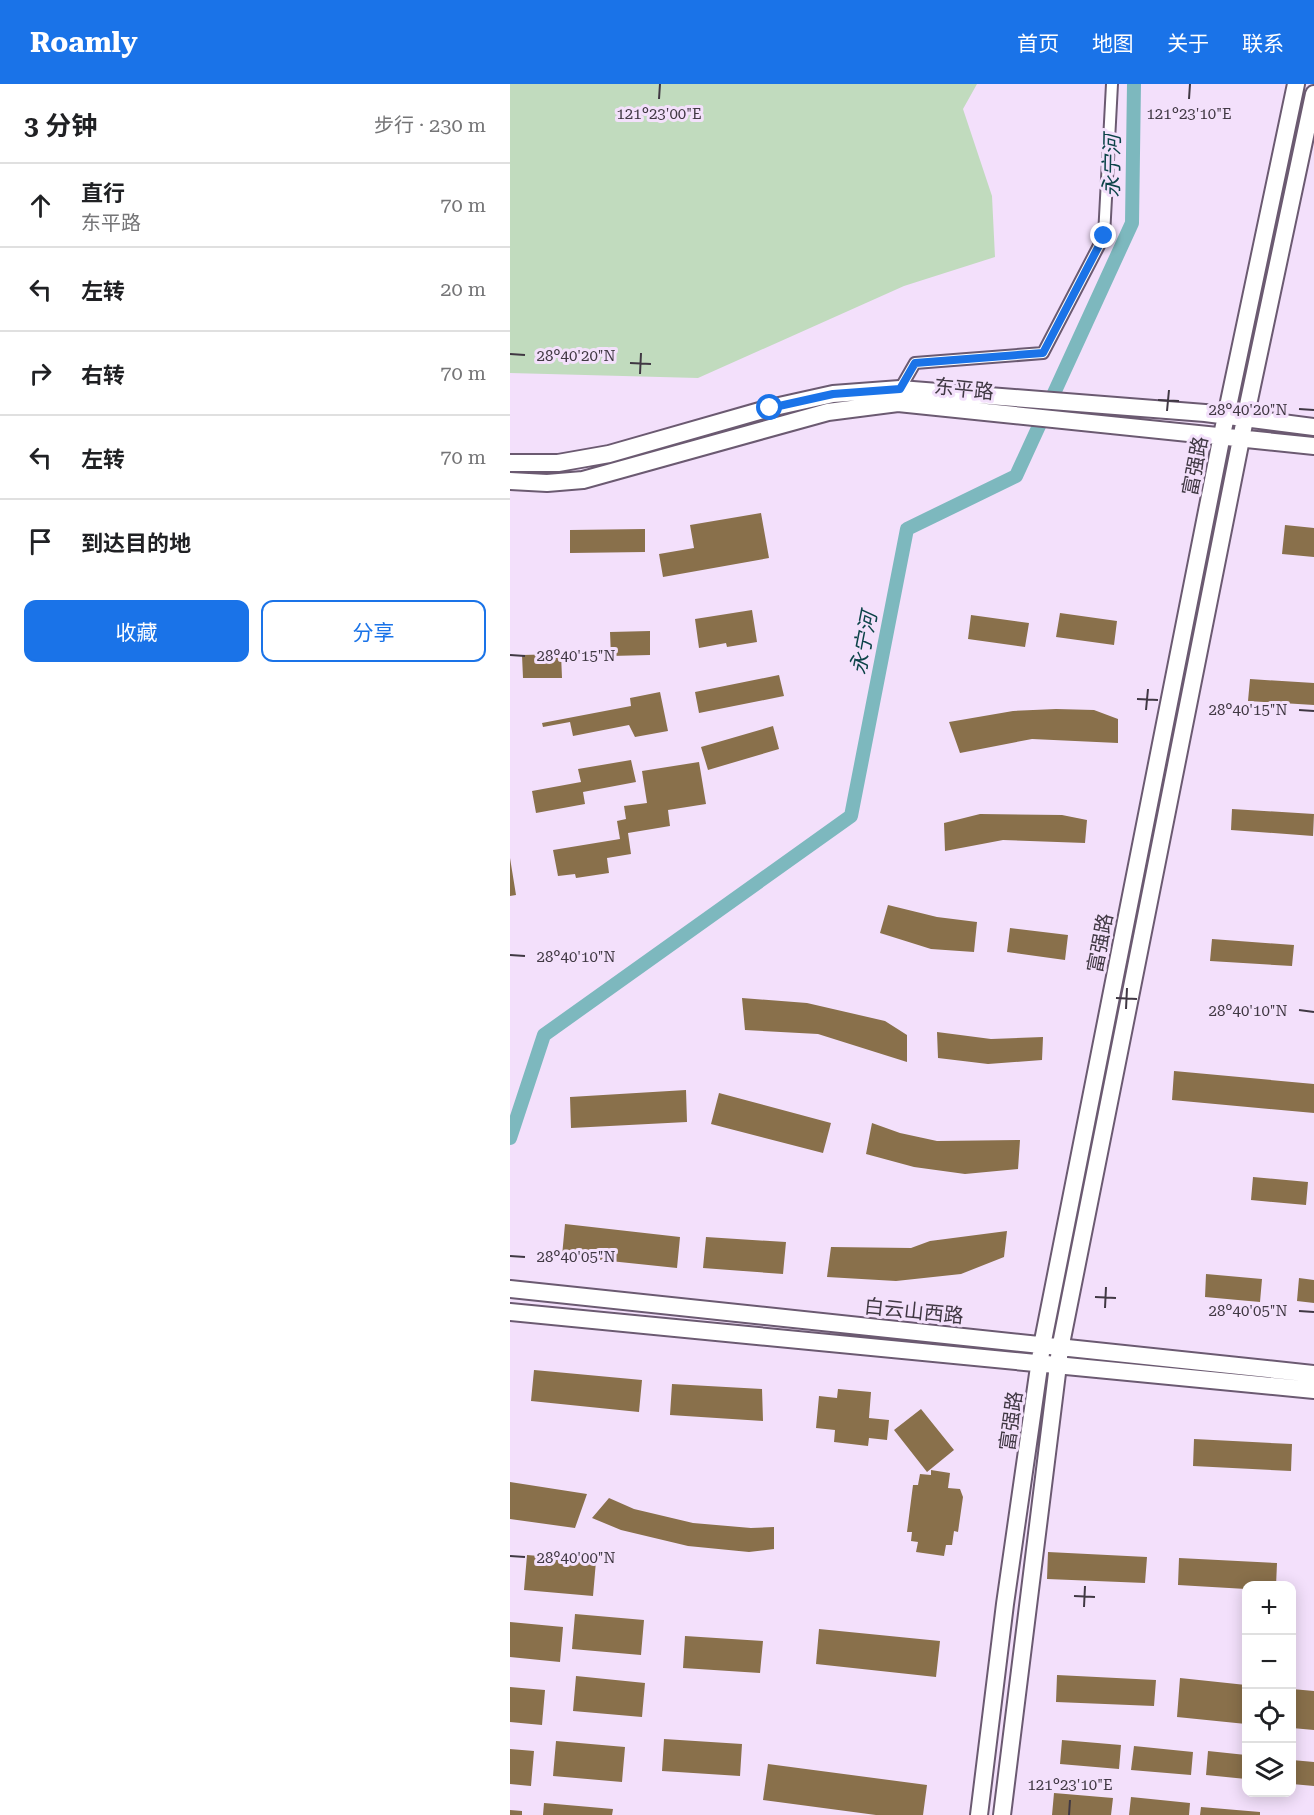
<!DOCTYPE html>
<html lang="zh">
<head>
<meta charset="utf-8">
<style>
	:root { --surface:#fff; --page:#f2f2f2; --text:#202124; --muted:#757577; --line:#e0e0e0; --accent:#1a73e8 }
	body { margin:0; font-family:"Roboto Serif","Noto Sans SC",serif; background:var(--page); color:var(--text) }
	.controls { position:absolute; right:18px; bottom:18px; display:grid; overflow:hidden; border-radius:12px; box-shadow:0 3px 15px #0003 }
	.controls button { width:54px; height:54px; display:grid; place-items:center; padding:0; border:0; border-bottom:2px solid var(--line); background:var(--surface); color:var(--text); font:30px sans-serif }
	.stop { position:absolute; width:18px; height:18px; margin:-14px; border:4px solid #1a73e8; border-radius:50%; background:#fff }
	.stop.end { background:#1a73e8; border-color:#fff; box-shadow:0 2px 6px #0008 }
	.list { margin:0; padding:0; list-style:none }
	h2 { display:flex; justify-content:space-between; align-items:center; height:78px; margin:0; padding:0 24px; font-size:26px }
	h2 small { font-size:20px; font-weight:400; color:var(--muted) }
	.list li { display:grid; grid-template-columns:39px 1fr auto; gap:18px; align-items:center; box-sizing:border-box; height:84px; padding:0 24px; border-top:2px solid var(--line) }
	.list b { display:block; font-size:22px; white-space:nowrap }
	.list p { margin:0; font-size:20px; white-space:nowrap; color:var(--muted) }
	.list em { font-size:20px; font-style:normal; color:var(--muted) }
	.actions { display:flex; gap:12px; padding:18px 24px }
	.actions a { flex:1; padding:14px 0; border:2px solid var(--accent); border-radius:12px; text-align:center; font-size:21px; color:var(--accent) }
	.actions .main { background:var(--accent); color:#fff }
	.icon { flex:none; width:33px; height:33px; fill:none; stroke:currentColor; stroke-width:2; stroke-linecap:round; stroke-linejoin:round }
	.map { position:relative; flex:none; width:804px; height:1731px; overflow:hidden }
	header { display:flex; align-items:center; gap:36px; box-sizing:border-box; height:84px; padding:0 30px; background:var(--accent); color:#fff }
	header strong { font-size:28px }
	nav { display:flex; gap:33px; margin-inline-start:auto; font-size:21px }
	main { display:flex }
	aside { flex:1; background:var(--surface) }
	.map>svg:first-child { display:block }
	.green { fill:#c1dbbe }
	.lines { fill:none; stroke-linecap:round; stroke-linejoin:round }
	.canal { stroke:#7db8be; stroke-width:14 }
	.building { fill:#89704b }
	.street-casing { stroke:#6b5a71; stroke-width:14 }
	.secondary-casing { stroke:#6b5a71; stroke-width:20 }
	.street { stroke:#fff; stroke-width:10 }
	.secondary { stroke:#fff; stroke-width:16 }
	.route { stroke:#1a73e8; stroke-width:8 }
	.ticks { fill:none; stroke:#403843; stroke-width:2 }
	.labels { text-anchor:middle; stroke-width:6; stroke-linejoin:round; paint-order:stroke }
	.street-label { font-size:20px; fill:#403843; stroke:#f3e0fb }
	.water-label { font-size:21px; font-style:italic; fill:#0c4348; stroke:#f3e0fb }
	.ticks-label { font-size:15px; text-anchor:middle; fill:#403843; stroke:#f3e0fb; stroke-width:6; stroke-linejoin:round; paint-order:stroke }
</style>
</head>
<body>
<header>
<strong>Roamly</strong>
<nav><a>首页</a><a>地图</a><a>关于</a><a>联系</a></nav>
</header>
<main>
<aside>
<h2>3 分钟<small>步行 · 230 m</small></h2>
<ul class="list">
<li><svg class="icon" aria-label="ahead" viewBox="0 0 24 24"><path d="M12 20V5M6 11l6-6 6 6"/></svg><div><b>直行</b><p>东平路</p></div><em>70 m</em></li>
<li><svg class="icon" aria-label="left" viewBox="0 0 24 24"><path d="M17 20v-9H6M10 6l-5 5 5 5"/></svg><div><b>左转</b></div><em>20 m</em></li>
<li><svg class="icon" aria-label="right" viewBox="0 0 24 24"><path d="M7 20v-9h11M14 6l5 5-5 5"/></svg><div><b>右转</b></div><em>70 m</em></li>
<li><svg class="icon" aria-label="left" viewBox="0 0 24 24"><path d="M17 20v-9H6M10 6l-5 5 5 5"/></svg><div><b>左转</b></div><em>70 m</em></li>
<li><svg class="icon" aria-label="arrive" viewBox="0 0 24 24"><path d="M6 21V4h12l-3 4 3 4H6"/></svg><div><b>到达目的地</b></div></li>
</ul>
<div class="actions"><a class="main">收藏</a><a>分享</a></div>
</aside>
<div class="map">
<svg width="804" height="1731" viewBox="0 0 804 1731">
	<rect width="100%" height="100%" fill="#f3e0fb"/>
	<path class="green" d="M0 0H467L453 25 482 112 485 173 394 202 188 294 0 289Z"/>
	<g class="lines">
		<path class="canal" d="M0 1054 34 951 341 732 397 445 506 392 622 139 624 0"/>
	</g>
	<path class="building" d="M251 429 259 474 153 493 149 470 184 464 180 441Z
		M775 441 804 444V473L772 470Z
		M135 445V468L60 469V446Z
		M242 526 247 558 217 563 216 559 189 564 185 535Z
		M550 529 607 537 604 561 546 553Z
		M461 531 519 539 515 563 458 555Z
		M140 547V571L101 572 100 548Z
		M51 570 52 594H13L12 571Z
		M269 591 274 612 189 629 185 608Z
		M740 595 804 599V621L738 617Z
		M150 608 158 647 125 653 119 641 63 652 60 638 33 643 32 639 121 622 120 614Z
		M546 625 584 626 608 635V659L522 655 450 669 439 638 503 627Z
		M263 642 269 665 198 686 191 663Z
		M121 676 126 698 73 708 75 720 26 729 22 707 71 698 68 685Z
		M189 678 196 720 158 726 160 742 118 749 121 770 97 774 99 789 66 794 65 790 48 792 43 766 110 755 107 737 116 735 114 722 137 719 132 687Z
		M722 725 804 730 803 752 721 746Z
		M470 730 552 731 577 736 575 759 493 756 435 767 434 739Z
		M0 774 6 811 0 812Z
		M378 821 427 833 467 838 464 868 421 865 370 849Z
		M500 844 558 851 555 876 497 868Z
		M702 855 784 861 782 882 700 877Z
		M232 914 297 919 375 937 397 951V978L308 950 235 946Z
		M427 948 481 955 533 953 532 976 478 980 428 974Z
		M664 987 804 1000V1029L662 1016Z
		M176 1006 177 1038 61 1044 60 1013Z
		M209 1009 321 1039 313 1069 201 1040Z
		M362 1039 390 1049 427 1057 510 1056 508 1085 455 1090 404 1083 356 1070Z
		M743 1093 798 1098 796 1121 741 1116Z
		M55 1140 170 1153 167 1184 52 1172Z
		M497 1147 494 1173 451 1190 386 1197 317 1193 321 1163 401 1164 420 1157Z
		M196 1153 276 1158 273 1190 193 1184Z
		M696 1190 752 1195 750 1218 695 1213Z
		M789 1194 804 1196V1219L787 1217Z
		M24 1286 132 1296 129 1328 21 1317Z
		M162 1300 252 1305 253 1337 160 1331Z
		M328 1305 361 1308 359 1334 379 1336 377 1356 359 1354 358 1362 324 1358 325 1346 306 1344 309 1312 327 1314Z
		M411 1325 444 1366 417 1388 384 1346Z
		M684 1355 782 1360 781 1387 683 1382Z
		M421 1386 440 1389 438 1404 450 1405 453 1413 448 1448 444 1447 442 1461H436L434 1472 406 1468 408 1458 401 1457 402 1448H397L403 1401H408L410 1390 421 1391Z
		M0 1398 77 1410 65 1444 0 1435Z
		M99 1414 124 1425 183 1439 241 1444 264 1443V1465L239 1468 178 1462 111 1446 82 1434Z
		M538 1468 637 1473 635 1499 537 1495Z
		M17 1471 86 1477 83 1512 14 1506Z
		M669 1474 767 1479 766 1502H736V1505L668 1501Z
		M65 1530 134 1536 131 1571 62 1565Z
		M0 1538 53 1543 50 1578 0 1573Z
		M309 1545 430 1557 426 1593 306 1580Z
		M175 1552 253 1557 250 1589 173 1584Z
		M547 1591 646 1596 644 1622 546 1618Z
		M66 1592 135 1599 132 1633 63 1627Z
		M670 1594 736 1601V1640L667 1633Z
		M0 1603 35 1606 32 1641 0 1638Z
		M782 1605 804 1607V1646L782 1644Z
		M154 1655 232 1660 230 1692 152 1687Z
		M552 1656 611 1661 609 1685 550 1680Z
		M46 1657 115 1663 112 1698 43 1692Z
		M624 1662 683 1668 681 1691 621 1686Z
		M0 1665 24 1667 21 1702 0 1700Z
		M698 1667 736 1671V1695L696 1691Z
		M782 1676 804 1678V1702L782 1700Z
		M258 1680 417 1701 413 1731H366L253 1716Z
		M544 1709 603 1714 601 1731H542Z
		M621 1713 680 1719 679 1731H619Z
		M34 1719 103 1725 102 1731H33Z
		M691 1723 750 1728V1731H690Z
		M0 1726 12 1727V1731H0Z"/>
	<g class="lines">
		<defs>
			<path id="street" d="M390 305 405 279 533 269 594 152 602 0"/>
			<path id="secondary" d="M0 379H48L99 370 260 324 323 310 390 305 695 329 804 343
				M0 397 37 399 73 396 318 328 388 319 804 362
				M0 1205 804 1290
				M0 1228 804 1306
				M469 1731 495 1520 532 1262 712 351 786 0
				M492 1731 550 1265 735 335 804 10"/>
		</defs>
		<use href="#street" class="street-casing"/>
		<use href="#secondary" class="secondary-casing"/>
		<use href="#street" class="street"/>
		<use href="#secondary" class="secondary"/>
	</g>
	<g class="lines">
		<path class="route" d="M260 324 323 310 390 305 405 279 533 269 594 152"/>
	</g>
	<path class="ticks" d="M149 15 150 0M679 15 680 0M0 270 15 271M120 279 141 280M130 290 131 269M648 316 669 317M789 325 804 326M657 327 659 306M0 571 15 572M627 615 648 616M636 626 638 605M789 626 804 627M0 871 15 872M606 914 627 915M616 925 617 904M789 926 804 928M0 1172 15 1173M585 1213 606 1214M595 1224 596 1203M789 1227 804 1228M0 1472 15 1473M564 1512 585 1513M574 1523 575 1502M559 1731 560 1716"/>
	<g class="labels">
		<g class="street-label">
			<text transform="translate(454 305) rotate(6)" y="7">东平路</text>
			<text transform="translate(685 382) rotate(-79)" y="7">富强路</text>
			<text transform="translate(590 859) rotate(-79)" y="7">富强路</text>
			<text transform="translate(404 1227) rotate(6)" y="7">白云山西路</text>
			<text transform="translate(501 1337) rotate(-82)" y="7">富强路</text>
		</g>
		<g class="water-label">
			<text transform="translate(602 82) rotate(-89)" y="7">永宁河</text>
			<text transform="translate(354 559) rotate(-79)" y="7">永宁河</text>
		</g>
	</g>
	<g class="ticks-label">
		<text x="149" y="35">121°23'00"E</text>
		<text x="679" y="35">121°23'10"E</text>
		<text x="66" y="277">28°40'20"N</text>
		<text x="738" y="331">28°40'20"N</text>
		<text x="66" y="577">28°40'15"N</text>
		<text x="738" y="631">28°40'15"N</text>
		<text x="66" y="878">28°40'10"N</text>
		<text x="738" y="932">28°40'10"N</text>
		<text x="66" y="1178">28°40'05"N</text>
		<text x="738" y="1232">28°40'05"N</text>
		<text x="66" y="1479">28°40'00"N</text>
		<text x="560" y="1706">121°23'10"E</text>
	</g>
</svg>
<div class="controls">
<button>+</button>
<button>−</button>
<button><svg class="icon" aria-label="locate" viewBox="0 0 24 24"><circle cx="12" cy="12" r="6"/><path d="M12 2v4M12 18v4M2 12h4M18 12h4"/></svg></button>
<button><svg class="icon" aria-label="layers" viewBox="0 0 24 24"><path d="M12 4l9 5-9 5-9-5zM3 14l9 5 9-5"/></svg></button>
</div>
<div class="stop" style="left:260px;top:324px"></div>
<div class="stop end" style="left:594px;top:152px"></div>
</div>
</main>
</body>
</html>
